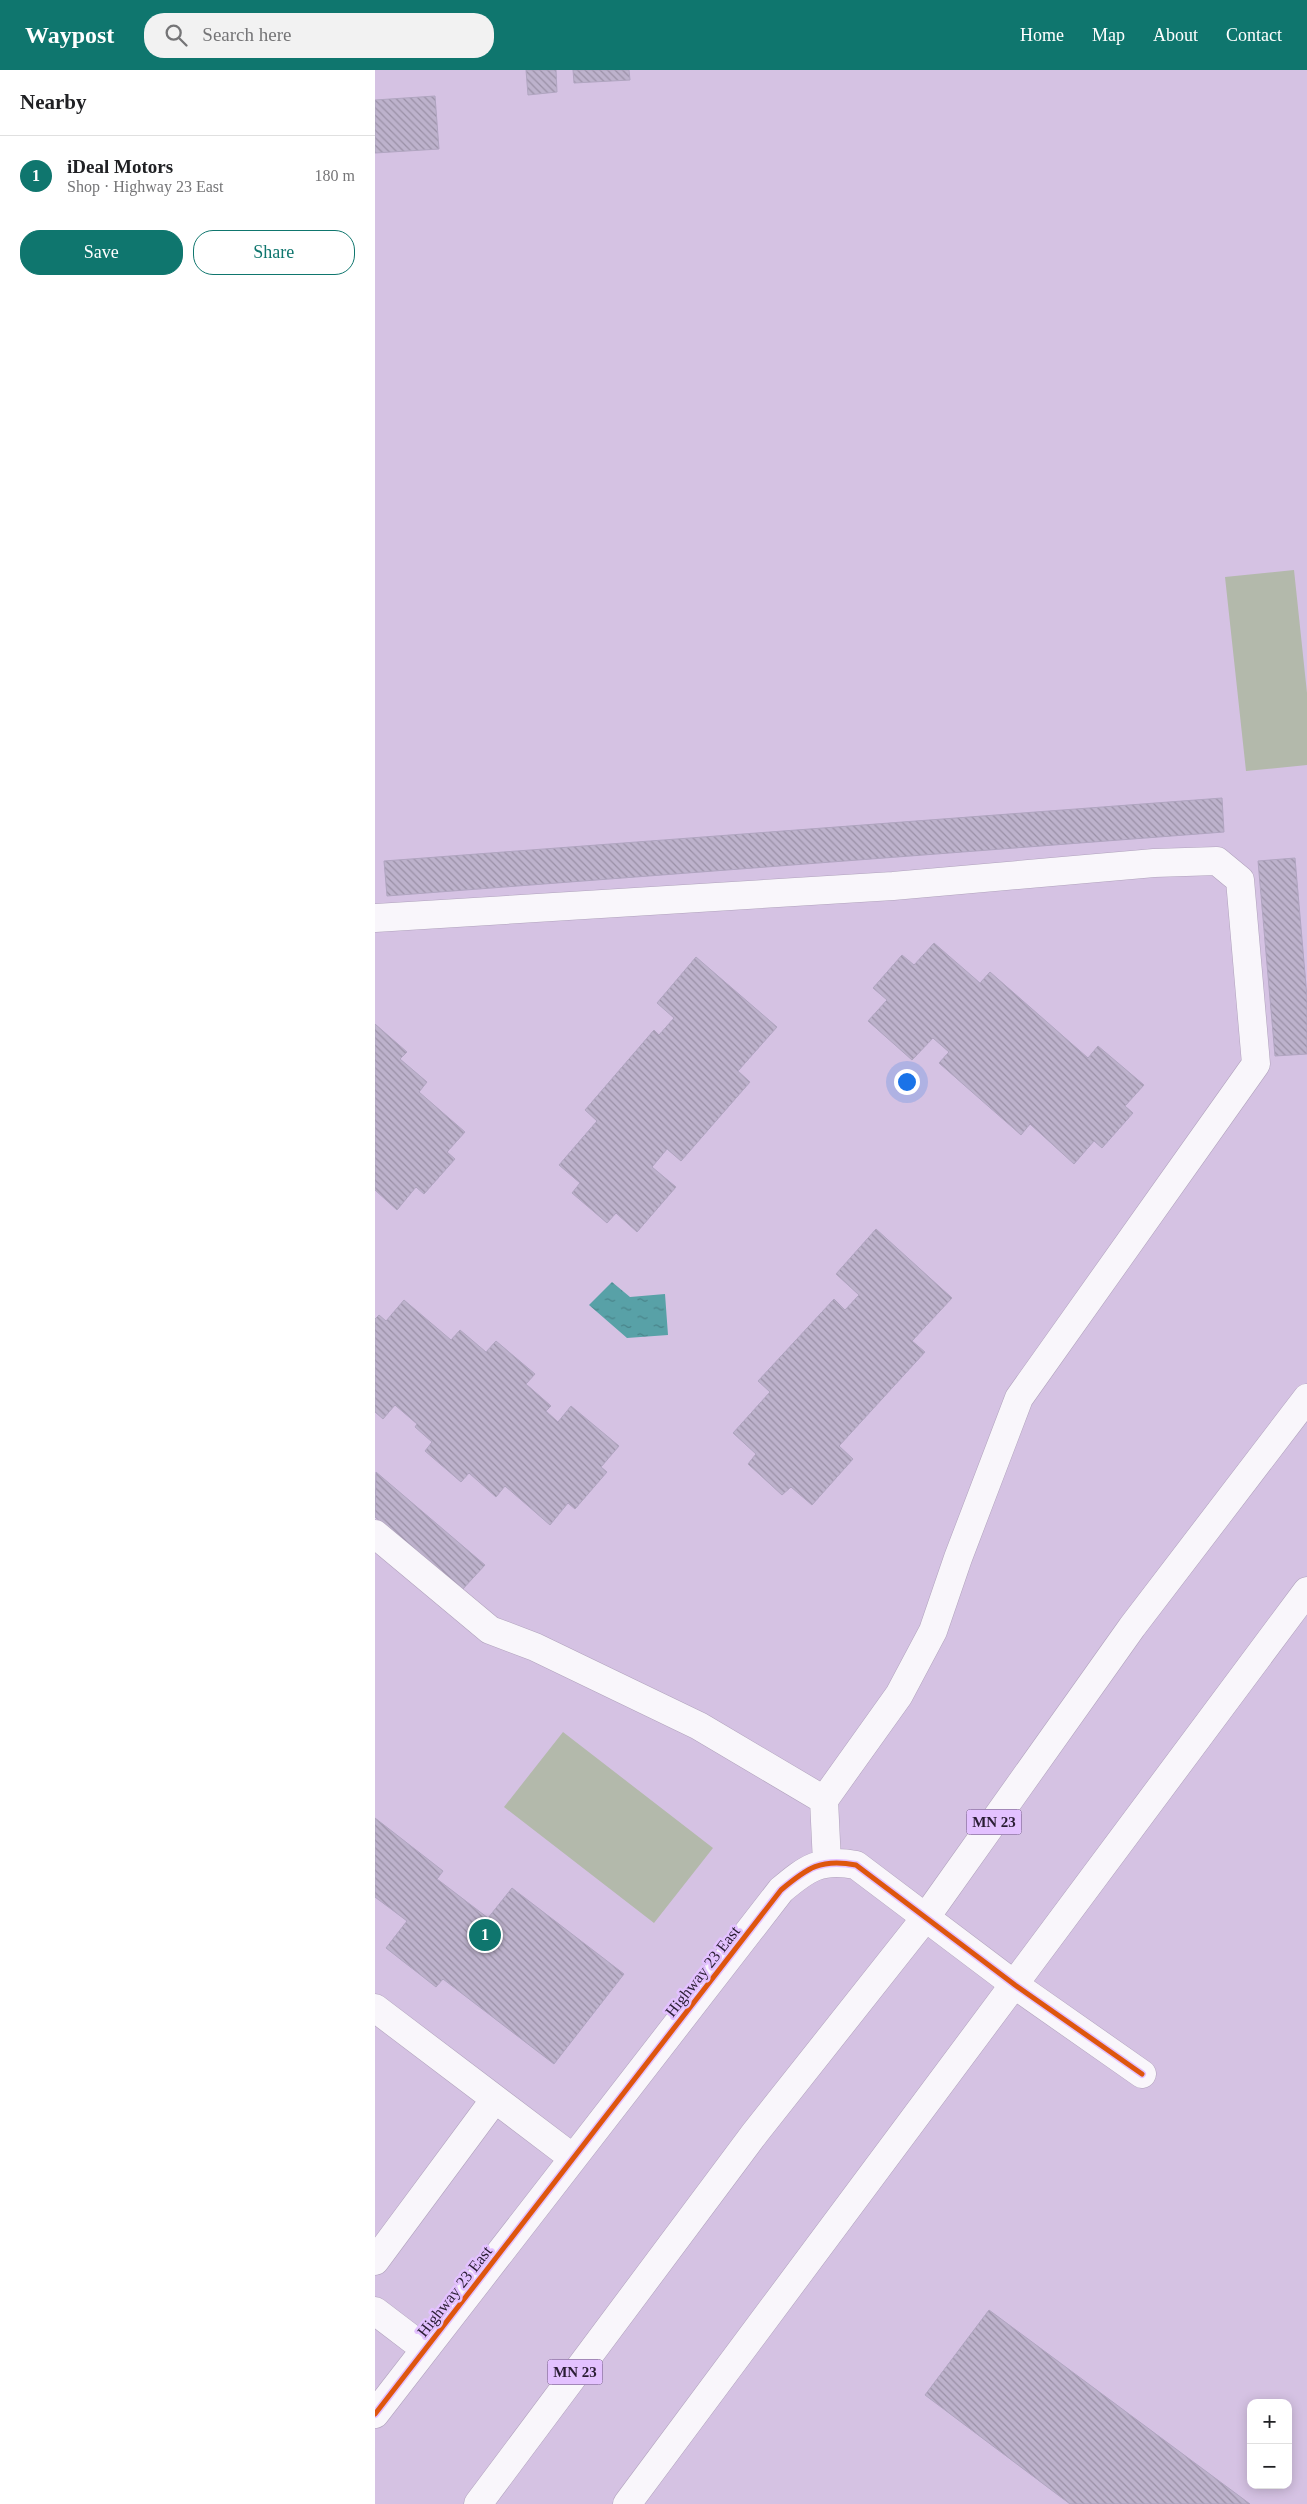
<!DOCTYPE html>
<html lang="en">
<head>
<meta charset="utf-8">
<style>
	:root { --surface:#fff; --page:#f2f2f2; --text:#202124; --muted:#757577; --line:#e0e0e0; --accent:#0f766e }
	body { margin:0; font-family:Georgia,serif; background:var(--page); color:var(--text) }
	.controls { position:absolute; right:15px; bottom:15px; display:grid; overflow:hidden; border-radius:10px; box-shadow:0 2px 12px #0003 }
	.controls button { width:45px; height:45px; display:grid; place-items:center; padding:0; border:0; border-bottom:1px solid var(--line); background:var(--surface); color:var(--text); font:25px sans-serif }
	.you { position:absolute; left:531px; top:1011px; width:18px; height:18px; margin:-12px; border:4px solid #fff; border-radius:50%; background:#1a73e8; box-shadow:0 0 0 8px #1a73e833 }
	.badge { display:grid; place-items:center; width:32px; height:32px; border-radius:50%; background:var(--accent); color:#fff; font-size:16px; font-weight:700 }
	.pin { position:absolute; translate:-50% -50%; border:2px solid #fff; box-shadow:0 1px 5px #0006 }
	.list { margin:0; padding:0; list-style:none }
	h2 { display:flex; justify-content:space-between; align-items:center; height:65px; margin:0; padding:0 20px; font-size:21px }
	h2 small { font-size:16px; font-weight:400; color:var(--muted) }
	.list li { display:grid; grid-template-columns:32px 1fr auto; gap:15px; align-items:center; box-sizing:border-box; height:80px; padding:0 20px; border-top:1px solid var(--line) }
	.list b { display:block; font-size:19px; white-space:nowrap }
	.list p { margin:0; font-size:16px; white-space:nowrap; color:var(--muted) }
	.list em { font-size:16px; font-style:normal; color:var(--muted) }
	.actions { display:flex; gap:10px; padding:15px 20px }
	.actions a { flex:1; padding:11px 0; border:1px solid var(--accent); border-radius:20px; text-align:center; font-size:18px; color:var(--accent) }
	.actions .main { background:var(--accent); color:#fff }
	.icon { flex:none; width:28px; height:28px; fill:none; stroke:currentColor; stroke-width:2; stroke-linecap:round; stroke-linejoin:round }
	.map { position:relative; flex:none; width:932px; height:2434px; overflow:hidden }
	header { display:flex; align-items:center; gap:30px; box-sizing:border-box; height:70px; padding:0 25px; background:var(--accent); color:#fff }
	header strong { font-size:24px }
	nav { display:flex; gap:28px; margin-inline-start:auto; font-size:18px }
	.search { width:350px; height:45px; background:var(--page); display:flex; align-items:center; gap:12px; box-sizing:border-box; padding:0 18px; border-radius:20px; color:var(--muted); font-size:19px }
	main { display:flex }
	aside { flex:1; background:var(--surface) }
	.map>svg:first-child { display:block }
	.garden { fill:#b3b9ab }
	.water { fill:url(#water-ripples) }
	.building { fill:url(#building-back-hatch); stroke:#b0a5c0 }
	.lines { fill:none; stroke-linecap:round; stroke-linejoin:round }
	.minor-casing { stroke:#b0a2bc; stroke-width:29 }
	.highway-casing { stroke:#b0a2bc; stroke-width:29 }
	.minor { stroke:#f9f6fb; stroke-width:28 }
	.highway { stroke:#f9f6fb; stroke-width:28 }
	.cycleway-casing { stroke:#e3c1ff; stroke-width:8 }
	.cycleway { stroke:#de560e; stroke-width:5 }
	.labels { text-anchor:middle; stroke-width:5; stroke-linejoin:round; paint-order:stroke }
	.shield { fill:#e3c1ff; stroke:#624e71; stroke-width:1 }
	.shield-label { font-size:15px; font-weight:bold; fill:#2a1d34 }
	.street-label { font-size:16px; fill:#2a1d34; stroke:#e3c1ff }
</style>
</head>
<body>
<header>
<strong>Waypost</strong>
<div class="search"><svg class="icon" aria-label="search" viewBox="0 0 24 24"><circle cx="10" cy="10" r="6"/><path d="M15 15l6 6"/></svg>Search here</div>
<nav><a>Home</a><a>Map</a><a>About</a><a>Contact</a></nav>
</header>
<main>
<aside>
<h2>Nearby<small></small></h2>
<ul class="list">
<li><span class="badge">1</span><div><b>iDeal Motors</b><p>Shop · Highway 23 East</p></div><em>180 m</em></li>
</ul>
<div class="actions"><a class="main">Save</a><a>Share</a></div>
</aside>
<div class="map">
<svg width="932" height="2434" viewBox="0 0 932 2434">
	<defs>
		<pattern id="water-ripples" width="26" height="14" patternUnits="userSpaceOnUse" patternTransform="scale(1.25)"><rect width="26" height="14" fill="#58a1a7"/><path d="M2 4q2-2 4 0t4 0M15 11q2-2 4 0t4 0" fill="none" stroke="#498389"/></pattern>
		<pattern id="building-back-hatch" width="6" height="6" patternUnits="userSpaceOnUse" patternTransform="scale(1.25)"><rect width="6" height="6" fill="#bdb2cc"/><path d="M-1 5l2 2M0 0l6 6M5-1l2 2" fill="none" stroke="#9a90a6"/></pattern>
	</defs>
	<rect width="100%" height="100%" fill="#d5c2e3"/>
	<path class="garden" d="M919 500 932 623V695L871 701 850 507Z
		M188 1662 338 1778 279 1853 129 1737Z"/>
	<path class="water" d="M237 1212 255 1227 290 1224 293 1265 252 1268 214 1235Z"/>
	<path class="building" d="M151 0H181L182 22 153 25Z
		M198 0H254L255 10 199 13Z
		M60 26 64 79 0 83V30Z
		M847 728 849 762 12 826 9 791Z
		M920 788 932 927V984L900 986 883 791Z
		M559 873 605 913 615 902 713 988 723 976 769 1015 750 1036 758 1043 727 1078 719 1071 699 1094 655 1054 646 1065 564 993 574 982 558 968 537 990 493 951 512 930 498 918 527 885 539 895Z
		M321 887 402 957 363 1001 375 1012 306 1091 292 1079 277 1097 301 1117 262 1162 241 1143 232 1153 197 1123 205 1113 184 1095 222 1051 210 1040 279 960 284 965 299 948 282 933Z
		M0 954 32 982 25 989 52 1012 44 1022 90 1062 72 1082 80 1089 49 1124 41 1117 22 1140 0 1120Z
		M501 1159 577 1228 537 1271 550 1282 464 1376 478 1389 437 1435 416 1417 407 1425 373 1394 381 1384 358 1363 395 1322 383 1311 459 1229 470 1240 484 1225 461 1204Z
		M29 1230 76 1270 85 1260 111 1282 121 1271 160 1304 151 1314 176 1336 171 1341 183 1352 196 1336 244 1376 226 1397 232 1402 200 1439 193 1433 175 1455 130 1416 121 1427 94 1403 86 1412 50 1381 57 1372 40 1357 42 1354 20 1335 8 1349 0 1342V1249L4 1245 11 1251Z
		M1 1402 110 1495 86 1521 0 1447Z
		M0 1748 68 1801 62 1809 113 1848 137 1818 249 1904 179 1994 68 1909 61 1917 11 1878 32 1851 0 1827Z
		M614 2240 875 2434H695L550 2325Z"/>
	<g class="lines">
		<defs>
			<path id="minor" d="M0 848 518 816 779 793 842 791 865 810 881 994 644 1328 583 1488 558 1561 524 1625 449 1730 452 1793
				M0 1464 115 1560 160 1577 324 1656 449 1730
				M0 1938 198 2088
				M0 2191 120 2029
				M0 2241 50 2279
				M0 2344 406 1820C432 1798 446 1788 481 1795L640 1915 767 2004"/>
			<path id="highway" d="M103 2434 380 2063 551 1847 757 1557 932 1328
				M252 2434 932 1521"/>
		</defs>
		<use href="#minor" class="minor-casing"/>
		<use href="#highway" class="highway-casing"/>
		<use href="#minor" class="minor"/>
		<use href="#highway" class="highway"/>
		<defs>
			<path id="cycleway" d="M0 2344 406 1820C432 1798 446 1788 481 1795L640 1915 767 2004"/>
		</defs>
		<use href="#cycleway" class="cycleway-casing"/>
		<use href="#cycleway" class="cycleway"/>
	</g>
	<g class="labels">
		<g class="shield">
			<rect x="591.5" y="1739.5" width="55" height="25" rx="4"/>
			<rect x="172.5" y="2289.5" width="55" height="25" rx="4"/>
		</g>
		<g class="shield-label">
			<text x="619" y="1757">MN 23</text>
			<text x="200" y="2307">MN 23</text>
		</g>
		<g class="street-label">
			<text transform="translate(327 1901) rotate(-52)" y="6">Highway 23 East</text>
			<text transform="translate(79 2221) rotate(-52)" y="6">Highway 23 East</text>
		</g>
	</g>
</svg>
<div class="controls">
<button>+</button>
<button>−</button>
</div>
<div class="you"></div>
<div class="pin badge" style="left:110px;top:1865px">1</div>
</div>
</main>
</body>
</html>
